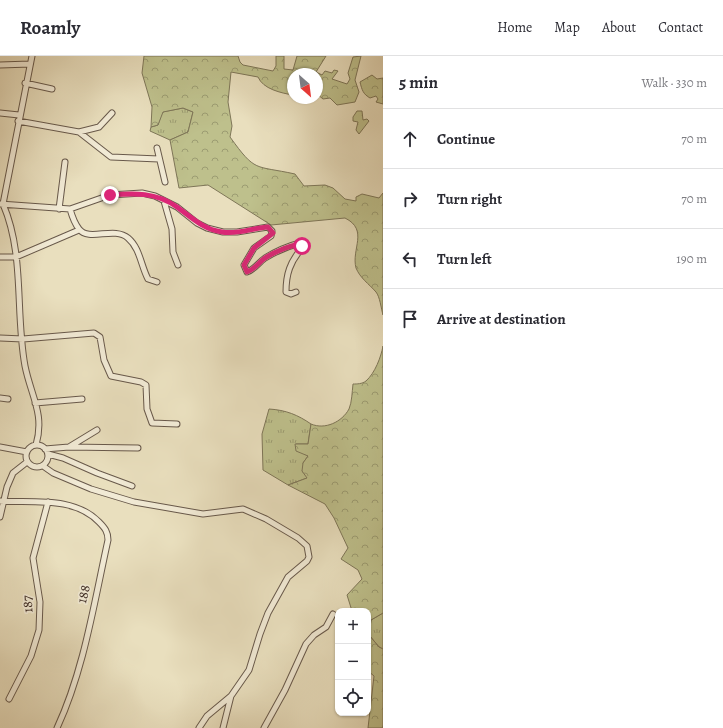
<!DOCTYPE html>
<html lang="en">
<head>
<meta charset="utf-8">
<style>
	:root { --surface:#fff; --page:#f7f7f7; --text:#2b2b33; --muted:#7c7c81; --line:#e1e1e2 }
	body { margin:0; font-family:Alegreya,serif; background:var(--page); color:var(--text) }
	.controls { position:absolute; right:12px; bottom:12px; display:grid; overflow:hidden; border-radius:8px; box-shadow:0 1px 3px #0004 }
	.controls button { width:36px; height:36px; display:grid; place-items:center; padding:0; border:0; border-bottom:1px solid var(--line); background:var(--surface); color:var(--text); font:20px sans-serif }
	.compass { position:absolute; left:287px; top:12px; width:36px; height:36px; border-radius:50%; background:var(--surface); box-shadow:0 1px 3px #0004; rotate:152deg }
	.stop { position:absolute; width:12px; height:12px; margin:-9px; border:3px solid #db2777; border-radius:50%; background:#fff }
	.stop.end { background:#db2777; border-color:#fff; box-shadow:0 1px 4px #0008 }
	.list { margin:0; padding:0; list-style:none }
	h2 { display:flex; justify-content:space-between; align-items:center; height:52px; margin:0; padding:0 16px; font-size:17px }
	h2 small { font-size:13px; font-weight:400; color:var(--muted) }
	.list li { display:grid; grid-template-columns:26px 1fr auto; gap:12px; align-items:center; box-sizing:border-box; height:60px; padding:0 16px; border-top:1px solid var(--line) }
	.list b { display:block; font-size:15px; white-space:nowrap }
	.list em { font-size:13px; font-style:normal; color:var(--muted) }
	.icon { flex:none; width:22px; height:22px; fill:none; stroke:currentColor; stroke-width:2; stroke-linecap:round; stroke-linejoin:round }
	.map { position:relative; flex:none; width:383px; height:672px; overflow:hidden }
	header { display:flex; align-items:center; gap:24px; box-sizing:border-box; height:56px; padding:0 20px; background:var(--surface); border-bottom:1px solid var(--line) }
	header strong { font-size:19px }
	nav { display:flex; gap:22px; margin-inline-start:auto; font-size:14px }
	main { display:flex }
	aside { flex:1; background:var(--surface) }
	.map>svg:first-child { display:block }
	.grass { fill:url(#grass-tufts); stroke:#7e7658 }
	.forest { fill:url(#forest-crowns); stroke:#7e7658 }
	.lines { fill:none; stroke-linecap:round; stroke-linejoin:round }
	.street-casing { stroke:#68594b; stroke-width:7 }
	.street { stroke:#f1ead5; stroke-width:5 }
	.route { stroke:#db2777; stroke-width:5 }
	.labels { text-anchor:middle; stroke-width:3.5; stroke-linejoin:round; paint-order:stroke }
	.street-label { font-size:14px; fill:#3d2c25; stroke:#f1ead5 }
</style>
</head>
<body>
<header>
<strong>Roamly</strong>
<nav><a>Home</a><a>Map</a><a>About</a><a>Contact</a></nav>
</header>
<main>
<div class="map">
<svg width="383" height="672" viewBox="0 0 383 672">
	<defs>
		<pattern id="grass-tufts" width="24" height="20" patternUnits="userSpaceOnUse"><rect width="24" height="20" fill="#bec08c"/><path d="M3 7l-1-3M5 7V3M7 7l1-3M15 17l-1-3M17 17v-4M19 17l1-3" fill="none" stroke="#9c9c72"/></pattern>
		<pattern id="forest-crowns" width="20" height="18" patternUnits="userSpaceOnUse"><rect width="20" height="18" fill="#bec08c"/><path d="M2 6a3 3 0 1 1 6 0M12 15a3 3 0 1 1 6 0" fill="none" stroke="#9c9c72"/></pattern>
	</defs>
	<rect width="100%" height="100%" fill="#e9dfbe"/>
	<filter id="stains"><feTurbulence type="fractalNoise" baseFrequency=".005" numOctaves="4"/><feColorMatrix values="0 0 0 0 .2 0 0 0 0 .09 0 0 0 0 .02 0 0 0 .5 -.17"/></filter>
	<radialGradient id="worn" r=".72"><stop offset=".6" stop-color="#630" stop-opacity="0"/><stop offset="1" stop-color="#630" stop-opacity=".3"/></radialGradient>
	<path class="grass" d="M183 52 193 56 188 76 170 84 150 75 151 71 158 69 162 56Z
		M269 353C286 354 298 359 311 368L308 388H296L308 400 303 407 307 422 288 429 263 414 262 378Z
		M383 557V593L379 591 369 579 371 564Z"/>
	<path class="forest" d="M144 0H238L240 6 243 9 273 15 276 10V0H284V13L293 14 297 0H326L316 16 322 19 325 15 332 17 334 14 338 15 332 23 347 28 350 23 348 17 353 1 361 0 355 24 359 36 355 46 337 49 330 42 323 43 317 38V18H293V39C281 37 263 33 258 21L231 16 228 46 232 70 230 81C256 117 254 109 295 118L304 130 325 129 333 132 345 143 356 145V141L362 138 379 142 383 137V259C381 252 380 241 376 236 369 228 360 222 356 212 351 193 369 174 345 162L271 169 208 129 179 132 170 84 188 76 193 56 183 52 163 56 158 69 151 71 152 51 142 17Z
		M372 19 377 23 383 22V48L376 46 378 43 376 40 370 42C363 38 362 34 360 26Z
		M357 55H362L363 64 367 63 369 65 359 78 356 74 358 66 353 65V61Z
		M383 290V557L371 564 369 579 379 591 383 593V672H368L374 620 368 615V555H352L347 539 362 523 358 514 341 503 348 492 334 462 325 448 288 429 307 422 302 415 303 407 308 400 296 395 295 388H308L311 368C325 374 342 366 349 353 352 346 352 336 353 328 357 328 362 328 366 325 375 317 381 301 383 290Z"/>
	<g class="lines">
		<defs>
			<path id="street" d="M32 0 3 148C25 199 15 256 25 310 31 340 45 358 36 389
				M0 9 30 8
				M25 27 52 33
				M0 57 19 59
				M18 65 79 76 111 101 159 103
				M79 76 99 71 112 57
				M157 92 165 126
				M164 145 172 173 173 196 178 209
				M0 148 70 153 110 139 142 137 155 140 177 151 197 167 207 172 223 176H237L268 171 272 175 271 180 254 192 244 209 247 216C255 213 258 207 265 202 275 196 288 190 300 187L302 192C290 206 286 218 286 236L291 238 296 236
				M59 153 65 106
				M70 153C72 160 75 168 79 173 89 186 114 170 128 182 140 192 141 210 148 223L157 226
				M0 201H16L79 174
				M0 282 23 283 94 277 100 281 104 304 111 320 141 326 146 329 147 353 152 367 177 368
				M0 342 8 343
				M35 347 82 343
				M26 400a11 11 0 1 1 22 0a11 11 0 1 1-22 0Z
				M0 391 27 396
				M69 391 97 374
				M45 393 69 391 138 392
				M48 398 63 402 97 417 132 430
				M43 410 53 417 91 433 134 446 203 458 243 453 266 463 298 482 307 490 309 501 307 505 288 521 268 557 260 578 249 614 231 640 223 672
				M0 445C33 447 74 440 99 466 105 472 108 476 108 484 94 547 84 614 57 672
				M0 461 7 431 13 417 27 406
				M9 643 31 600 39 574 40 546 33 502 48 446
				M199 672 207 660 231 640
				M264 672 285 634 306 588 314 579 326 571 333 558"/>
		</defs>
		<use href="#street" class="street-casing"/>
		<use href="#street" class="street"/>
	</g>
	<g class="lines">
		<path class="route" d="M110 139C134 137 156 136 177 151 192 162 203 173 222 176 237 179 252 172 268 171L273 177 254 192 244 209 247 216C255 213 258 207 265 202 275 196 288 190 300 188L302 190"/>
	</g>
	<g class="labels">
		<g class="street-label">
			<text transform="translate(83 538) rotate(-77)" y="5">188</text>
			<text transform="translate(27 548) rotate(-93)" y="5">187</text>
		</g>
	</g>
	<rect width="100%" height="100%" filter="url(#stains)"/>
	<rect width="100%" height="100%" fill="url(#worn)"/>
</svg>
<div class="controls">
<button>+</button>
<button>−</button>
<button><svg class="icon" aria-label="locate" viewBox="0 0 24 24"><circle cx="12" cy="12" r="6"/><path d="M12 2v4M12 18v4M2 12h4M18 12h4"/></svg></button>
</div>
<svg class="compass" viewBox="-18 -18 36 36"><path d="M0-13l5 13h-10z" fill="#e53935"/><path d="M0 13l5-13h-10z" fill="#7c7c81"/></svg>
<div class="stop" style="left:302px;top:190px"></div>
<div class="stop end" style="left:110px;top:139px"></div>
</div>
<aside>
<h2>5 min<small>Walk · 330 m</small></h2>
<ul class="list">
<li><svg class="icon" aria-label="ahead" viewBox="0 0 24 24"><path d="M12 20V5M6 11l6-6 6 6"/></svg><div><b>Continue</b></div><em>70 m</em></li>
<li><svg class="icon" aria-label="right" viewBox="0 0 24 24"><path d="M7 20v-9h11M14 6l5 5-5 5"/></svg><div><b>Turn right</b></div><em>70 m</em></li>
<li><svg class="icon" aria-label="left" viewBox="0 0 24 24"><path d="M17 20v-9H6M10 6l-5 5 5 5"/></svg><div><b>Turn left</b></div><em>190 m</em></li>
<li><svg class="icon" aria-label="arrive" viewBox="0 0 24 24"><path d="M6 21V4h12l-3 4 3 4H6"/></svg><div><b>Arrive at destination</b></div></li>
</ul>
</aside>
</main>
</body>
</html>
